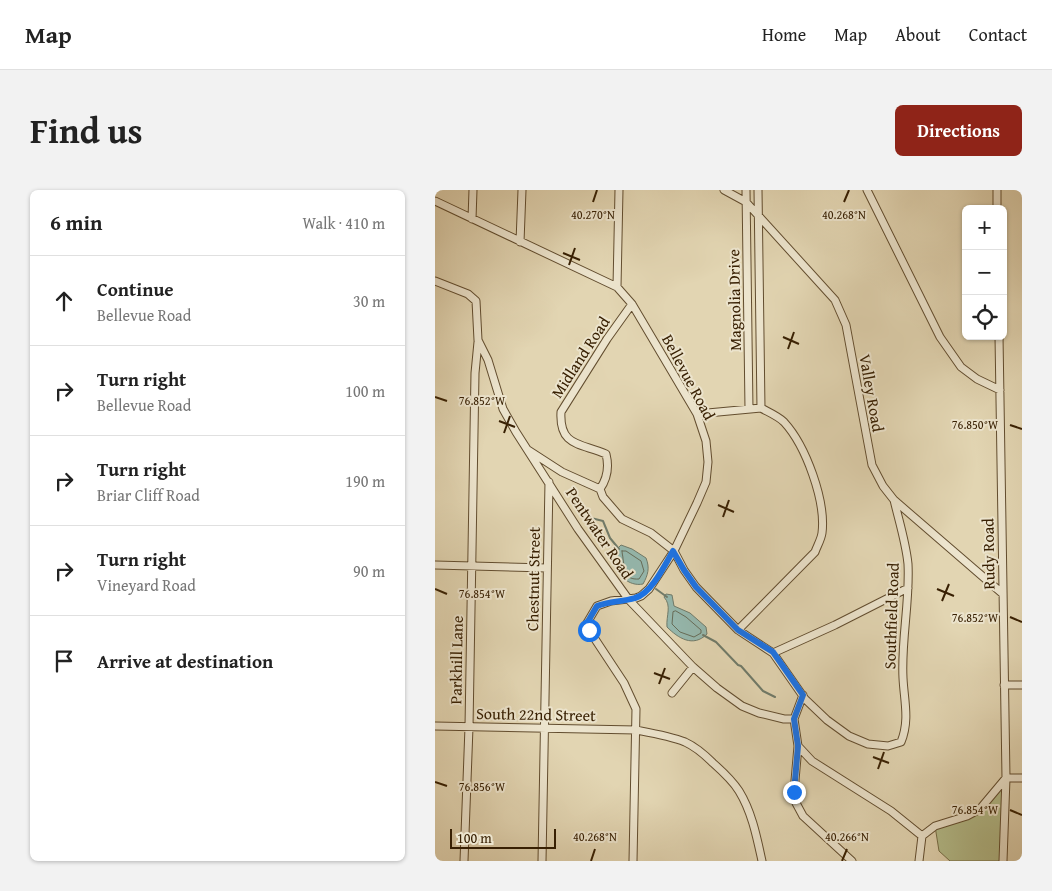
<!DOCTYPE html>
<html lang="en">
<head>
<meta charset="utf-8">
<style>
	:root { --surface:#fff; --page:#f2f2f2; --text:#222; --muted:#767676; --line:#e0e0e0; --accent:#8f2418 }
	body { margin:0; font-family:"Gentium Book Plus",serif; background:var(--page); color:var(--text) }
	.controls { position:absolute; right:15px; top:15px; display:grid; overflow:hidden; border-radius:8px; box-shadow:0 1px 4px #0004 }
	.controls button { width:45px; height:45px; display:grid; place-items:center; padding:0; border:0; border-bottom:1px solid var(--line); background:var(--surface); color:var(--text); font:25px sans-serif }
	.scale { position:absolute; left:15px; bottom:12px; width:106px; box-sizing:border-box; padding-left:5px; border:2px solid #382003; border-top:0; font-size:14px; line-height:18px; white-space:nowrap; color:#382003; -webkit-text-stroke:4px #ece4cd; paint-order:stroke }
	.stop { position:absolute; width:15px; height:15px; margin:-11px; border:4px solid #1a73e8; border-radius:50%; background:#fff }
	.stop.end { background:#1a73e8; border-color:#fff; box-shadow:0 1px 5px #0008 }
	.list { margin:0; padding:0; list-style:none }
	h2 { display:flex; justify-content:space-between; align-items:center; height:65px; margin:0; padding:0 20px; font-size:21px }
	h2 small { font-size:16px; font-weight:400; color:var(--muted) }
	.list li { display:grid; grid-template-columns:32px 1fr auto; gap:15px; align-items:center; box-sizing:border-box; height:90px; padding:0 20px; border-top:1px solid var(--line) }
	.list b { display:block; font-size:19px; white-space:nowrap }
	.list p { margin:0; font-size:16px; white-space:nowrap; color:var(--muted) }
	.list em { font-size:16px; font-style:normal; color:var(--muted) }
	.icon { flex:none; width:28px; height:28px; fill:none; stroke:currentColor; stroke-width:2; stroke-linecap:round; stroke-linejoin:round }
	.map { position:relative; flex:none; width:587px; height:671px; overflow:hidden; border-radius:8px }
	header { display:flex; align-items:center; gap:30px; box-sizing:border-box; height:70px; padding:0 25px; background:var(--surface); border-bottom:1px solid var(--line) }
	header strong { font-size:24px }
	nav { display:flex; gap:28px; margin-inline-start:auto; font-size:18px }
	.intro { display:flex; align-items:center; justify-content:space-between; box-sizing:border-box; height:120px; padding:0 30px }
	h1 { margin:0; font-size:35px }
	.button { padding:12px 22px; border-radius:8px; background:var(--accent); color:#fff; font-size:18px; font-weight:700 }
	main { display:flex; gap:30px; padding:0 30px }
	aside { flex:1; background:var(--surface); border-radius:8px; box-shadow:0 1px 4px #0004 }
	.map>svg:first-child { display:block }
	.green { fill:#b4bd8b; stroke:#766e47 }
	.water { fill:#95b8ae; stroke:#707b6a }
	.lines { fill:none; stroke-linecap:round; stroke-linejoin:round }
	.shore { stroke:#666c58; stroke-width:1 }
	.stream { stroke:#707b6a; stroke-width:2 }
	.minor-casing { stroke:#624d2f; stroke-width:9 }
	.minor { stroke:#ece4cd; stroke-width:7 }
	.route { stroke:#1a73e8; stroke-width:6 }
	.ticks { fill:none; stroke:#382003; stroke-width:2 }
	.labels { text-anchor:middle; stroke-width:4; stroke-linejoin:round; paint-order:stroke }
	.street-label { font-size:16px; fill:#382003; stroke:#ece4cd }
	.ticks-label { font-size:12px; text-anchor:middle; fill:#382003; stroke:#ece4cd; stroke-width:4; stroke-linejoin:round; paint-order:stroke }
</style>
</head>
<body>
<header>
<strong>Map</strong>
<nav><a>Home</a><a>Map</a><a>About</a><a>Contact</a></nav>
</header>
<div class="intro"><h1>Find us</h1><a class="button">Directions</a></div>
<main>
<aside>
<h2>6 min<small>Walk · 410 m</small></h2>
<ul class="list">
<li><svg class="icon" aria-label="ahead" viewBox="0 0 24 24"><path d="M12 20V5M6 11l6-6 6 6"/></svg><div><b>Continue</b><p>Bellevue Road</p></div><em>30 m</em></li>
<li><svg class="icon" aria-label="right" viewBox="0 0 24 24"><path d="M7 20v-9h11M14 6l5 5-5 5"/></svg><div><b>Turn right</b><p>Bellevue Road</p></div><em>100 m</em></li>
<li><svg class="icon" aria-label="right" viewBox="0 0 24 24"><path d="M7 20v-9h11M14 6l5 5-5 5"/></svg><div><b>Turn right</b><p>Briar Cliff Road</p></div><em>190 m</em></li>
<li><svg class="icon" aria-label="right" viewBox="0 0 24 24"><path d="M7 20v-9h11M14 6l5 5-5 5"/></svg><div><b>Turn right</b><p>Vineyard Road</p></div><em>90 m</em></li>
<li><svg class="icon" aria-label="arrive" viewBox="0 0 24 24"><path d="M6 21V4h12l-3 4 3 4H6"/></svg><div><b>Arrive at destination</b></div></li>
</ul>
</aside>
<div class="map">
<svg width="587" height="671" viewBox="0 0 587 671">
	<rect width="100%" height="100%" fill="#e2d5b2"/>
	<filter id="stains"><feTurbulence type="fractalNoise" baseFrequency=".004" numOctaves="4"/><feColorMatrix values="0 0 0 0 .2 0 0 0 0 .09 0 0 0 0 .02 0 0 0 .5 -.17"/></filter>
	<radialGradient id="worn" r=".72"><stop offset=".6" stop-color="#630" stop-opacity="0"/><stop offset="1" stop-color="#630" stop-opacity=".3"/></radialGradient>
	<path class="green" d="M571 588 568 671H515L504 661 500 636 545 619Z"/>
	<path class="water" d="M186 355 197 359 211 368C215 378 213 385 208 394 194 397 179 384 184 370L180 364 181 360Z
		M231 404 237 405 239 416 255 423 271 437 272 444C258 458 243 448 232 437 231 425 237 416 229 407Z"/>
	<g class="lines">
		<path class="shore" d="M187 361H191L206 371 209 381 204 389C189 390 190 380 188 369 188 366 187 364 187 361Z
			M241 421 251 427 266 440V443L259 447 245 442 237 434 238 422Z"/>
		<path class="stream" d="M156 328 168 331 175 348 184 359
			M221 399 232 407
			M268 445 281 452 303 475 306 476 328 501 340 507"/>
		<defs>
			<path id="minor" d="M289 0 311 12 400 110 411 135 437 275 448 296 459 310 568 404
				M311 0 314 219
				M323 0 326 218
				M432 0 505 147 526 177 542 189 565 200
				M562 0V19
				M0 11 182 97 197 114 262 224 271 251 273 272 271 292 262 313 239 361 214 399 206 406 201 408 176 411 162 416 152 433 154 440 189 493 201 519 198 671
				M37 29 38 0
				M85 52 87 0
				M0 91 33 104 41 111 43 150 53 170 68 219 81 242 143 339 194 410 258 477 282 498 307 516 324 523 349 529H359
				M182 97 184 0
				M564 146 571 588 568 671
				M262 224 326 218C333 222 343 226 349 232 371 256 391 311 387 343 386 350 382 356 380 362L303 440
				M93 260 127 282 165 299 168 307 187 329 216 343 239 361 249 380 261 397 303 440 338 463 370 509 392 530 414 546 433 554 453 556 466 552C475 530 469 510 468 488 466 450 475 412 473 374 471 353 464 331 459 310
				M165 299C172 289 174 276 171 264 146 253 124 257 126 222L172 149 197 114
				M0 375 112 378
				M338 463 400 435 473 398
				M569 495H587
				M237 503 258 477
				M368 505 359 529 363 556 359 602 361 613 368 626 417 671
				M0 536 201 540C217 543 235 546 250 552 261 557 270 565 278 573 287 581 297 590 304 601 317 622 322 648 327 671
				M363 556 377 571 456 621 487 646
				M29 671 34 537 40 183 43 152
				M107 671 114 292
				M484 671 487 646 500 636 532 626 545 619 571 588H587"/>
		</defs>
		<use href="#minor" class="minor-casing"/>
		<use href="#minor" class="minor"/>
	</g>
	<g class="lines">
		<path class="route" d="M154 440 152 433 162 416C174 411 187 412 200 408 216 404 230 375 238 361L249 380 261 397 303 440 338 462 368 505 359 529 363 556 359 602"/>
	</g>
	<path class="ticks" d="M158 12 162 0M409 12 414 0M128 63 145 70M134 75 140 58M348 147 364 154M353 159 359 142M0 207 12 211M64 231 80 237M575 235 587 239M69 243 75 226M283 315 299 322M288 327 294 310M0 399 12 404M502 399 519 406M507 411 514 394M575 427 587 432M219 483 235 489M224 494 230 478M438 567 454 573M443 579 449 562M0 592 12 596M575 620 587 625M156 671 160 659M407 671 412 659"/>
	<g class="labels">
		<g class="street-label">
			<text transform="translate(299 110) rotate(-91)" y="6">Magnolia Drive</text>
			<text transform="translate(145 167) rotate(-57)" y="6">Midland Road</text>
			<text transform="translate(254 187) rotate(62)" y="6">Bellevue Road</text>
			<text transform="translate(437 203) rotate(80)" y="6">Valley Road</text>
			<text transform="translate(165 343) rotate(56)" y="6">Pentwater Road</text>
			<text transform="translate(553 364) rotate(-91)" y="6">Rudy Road</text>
			<text transform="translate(98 389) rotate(-89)" y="6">Chestnut Street</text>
			<text transform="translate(456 426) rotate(-88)" y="6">Southfield Road</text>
			<text transform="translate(21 470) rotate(-89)" y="6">Parkhill Lane</text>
			<text transform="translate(101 524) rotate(1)" y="6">South 22nd Street</text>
		</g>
	</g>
	<g class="ticks-label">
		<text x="158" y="29">40.270°N</text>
		<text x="409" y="29">40.268°N</text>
		<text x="47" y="215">76.852°W</text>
		<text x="540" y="239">76.850°W</text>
		<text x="47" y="408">76.854°W</text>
		<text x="540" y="432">76.852°W</text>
		<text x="47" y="601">76.856°W</text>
		<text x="540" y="624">76.854°W</text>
		<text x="160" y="651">40.268°N</text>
		<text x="412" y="651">40.266°N</text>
	</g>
	<rect width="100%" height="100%" filter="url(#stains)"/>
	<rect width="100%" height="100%" fill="url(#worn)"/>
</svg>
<div class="controls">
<button>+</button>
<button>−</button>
<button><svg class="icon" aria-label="locate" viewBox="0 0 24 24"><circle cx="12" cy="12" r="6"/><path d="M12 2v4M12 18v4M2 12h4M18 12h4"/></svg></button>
</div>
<div class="scale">100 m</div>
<div class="stop" style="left:154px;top:440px"></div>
<div class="stop end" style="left:359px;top:602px"></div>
</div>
</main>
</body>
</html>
